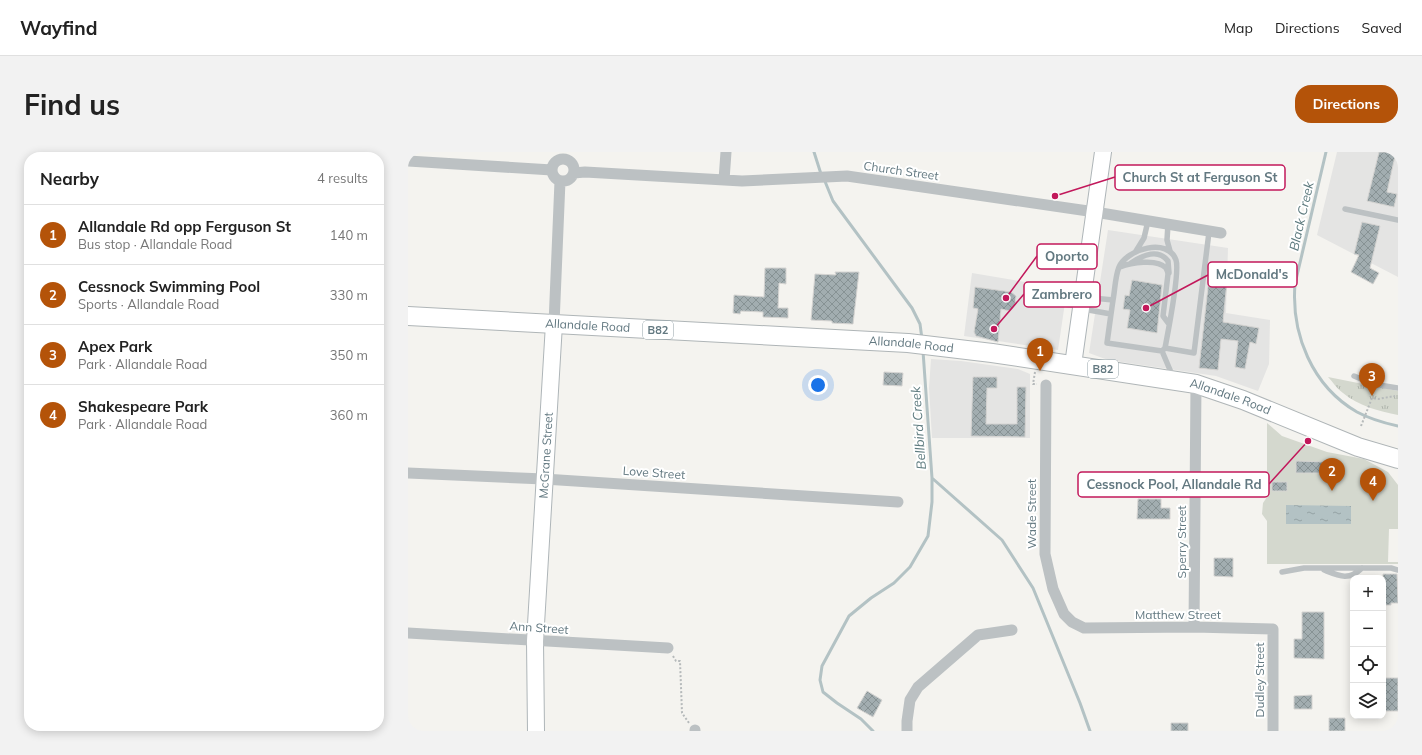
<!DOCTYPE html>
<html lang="en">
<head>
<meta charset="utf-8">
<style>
	:root { --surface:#fff; --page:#f2f2f2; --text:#222; --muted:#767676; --line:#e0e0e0; --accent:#b45309 }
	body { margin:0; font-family:Mulish,sans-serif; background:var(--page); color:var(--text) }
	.controls { position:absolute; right:12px; bottom:12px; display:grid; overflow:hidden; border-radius:8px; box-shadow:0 2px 10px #0003 }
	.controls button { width:36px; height:36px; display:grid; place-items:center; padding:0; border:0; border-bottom:1px solid var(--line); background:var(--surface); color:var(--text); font:20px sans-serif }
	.you { position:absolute; left:410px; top:233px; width:14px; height:14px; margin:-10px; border:3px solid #fff; border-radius:50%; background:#1a73e8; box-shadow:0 0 0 6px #1a73e833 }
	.badge { display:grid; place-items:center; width:26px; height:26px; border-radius:50%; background:var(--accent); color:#fff; font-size:13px; font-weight:700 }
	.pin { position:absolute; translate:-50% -33px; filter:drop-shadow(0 1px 2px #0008) }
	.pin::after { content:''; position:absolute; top:21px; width:14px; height:12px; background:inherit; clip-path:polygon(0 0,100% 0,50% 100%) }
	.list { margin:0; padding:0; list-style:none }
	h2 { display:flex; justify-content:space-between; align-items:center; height:52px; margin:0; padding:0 16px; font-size:17px }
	h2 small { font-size:13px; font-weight:400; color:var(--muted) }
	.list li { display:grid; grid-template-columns:26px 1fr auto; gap:12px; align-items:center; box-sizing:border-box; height:60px; padding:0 16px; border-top:1px solid var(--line) }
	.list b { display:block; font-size:15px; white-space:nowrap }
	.list p { margin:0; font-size:13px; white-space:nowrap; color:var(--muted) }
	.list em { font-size:13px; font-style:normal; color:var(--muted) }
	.icon { flex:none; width:22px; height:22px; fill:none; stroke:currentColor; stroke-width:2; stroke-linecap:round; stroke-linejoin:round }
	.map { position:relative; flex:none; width:990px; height:579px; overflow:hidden; border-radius:16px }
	header { display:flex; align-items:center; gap:24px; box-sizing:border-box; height:56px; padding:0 20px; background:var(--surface); border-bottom:1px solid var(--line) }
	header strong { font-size:19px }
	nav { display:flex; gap:22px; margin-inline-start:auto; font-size:14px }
	.intro { display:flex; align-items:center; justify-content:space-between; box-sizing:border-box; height:96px; padding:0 24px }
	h1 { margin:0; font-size:28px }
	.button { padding:10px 18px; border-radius:16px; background:var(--accent); color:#fff; font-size:14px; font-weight:700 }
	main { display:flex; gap:24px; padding:0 24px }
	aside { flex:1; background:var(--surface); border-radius:16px; box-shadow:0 2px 10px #0003 }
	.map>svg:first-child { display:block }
	.built { fill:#e4e4e3 }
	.grass { fill:#d4d8ce }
	.park { fill:url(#park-tufts) }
	.water { fill:url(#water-ripples) }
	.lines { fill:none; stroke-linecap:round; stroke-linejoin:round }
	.stream { stroke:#b3c2c4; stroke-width:3 }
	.building { fill:url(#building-cross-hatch); stroke:#d5d4d2 }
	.secondary-casing { stroke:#aeb5b8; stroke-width:18 }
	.primary-casing { stroke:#afb5b7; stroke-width:20 }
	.path { stroke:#b6babb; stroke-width:2; stroke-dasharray:2 2; stroke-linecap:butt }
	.lane { stroke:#bcc1c3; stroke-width:5.5 }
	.street { stroke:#bcc1c3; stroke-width:11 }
	.secondary { stroke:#fff; stroke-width:16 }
	.primary { stroke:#fff; stroke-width:18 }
	.labels { text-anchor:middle; stroke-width:4; stroke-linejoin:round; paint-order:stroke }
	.shield { fill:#fff; stroke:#91a0a6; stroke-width:1 }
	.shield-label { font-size:11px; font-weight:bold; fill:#627880 }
	.street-label { font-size:12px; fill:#627880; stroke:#fff }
	.water-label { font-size:13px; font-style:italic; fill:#5e7b7f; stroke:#fff }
	.leader { fill:none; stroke:#c2185b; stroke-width:1.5 }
	.callout-dot { fill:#c2185b; stroke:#fff; stroke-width:1.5 }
	.callout { fill:#fff; stroke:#c2185b; stroke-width:1.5 }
	.callout-label { font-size:13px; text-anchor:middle; font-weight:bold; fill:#627880 }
</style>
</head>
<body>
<header>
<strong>Wayfind</strong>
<nav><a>Map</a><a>Directions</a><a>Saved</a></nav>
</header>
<div class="intro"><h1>Find us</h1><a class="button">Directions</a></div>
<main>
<aside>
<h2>Nearby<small>4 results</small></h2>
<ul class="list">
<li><span class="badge">1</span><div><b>Allandale Rd opp Ferguson St</b><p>Bus stop · Allandale Road</p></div><em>140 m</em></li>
<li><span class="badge">2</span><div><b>Cessnock Swimming Pool</b><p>Sports · Allandale Road</p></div><em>330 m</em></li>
<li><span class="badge">3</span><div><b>Apex Park</b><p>Park · Allandale Road</p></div><em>350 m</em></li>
<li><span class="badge">4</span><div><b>Shakespeare Park</b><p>Park · Allandale Road</p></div><em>360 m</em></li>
</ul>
</aside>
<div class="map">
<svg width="990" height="579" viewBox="0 0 990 579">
	<defs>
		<pattern id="park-tufts" width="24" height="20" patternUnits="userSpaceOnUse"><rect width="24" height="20" fill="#d4d8ce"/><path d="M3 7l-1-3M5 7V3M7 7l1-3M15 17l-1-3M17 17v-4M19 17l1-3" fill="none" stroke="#afb4ac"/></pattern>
		<pattern id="water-ripples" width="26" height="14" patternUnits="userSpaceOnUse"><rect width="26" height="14" fill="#b3c2c4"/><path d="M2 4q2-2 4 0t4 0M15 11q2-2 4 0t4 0" fill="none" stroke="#95a2a4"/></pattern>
		<pattern id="building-cross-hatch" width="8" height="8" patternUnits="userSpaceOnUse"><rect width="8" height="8" fill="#a2adb0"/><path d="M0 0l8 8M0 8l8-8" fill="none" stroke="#879294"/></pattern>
	</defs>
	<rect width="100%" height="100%" fill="#f4f3ef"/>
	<path class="built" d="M929 0H990V125L909 83Z
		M700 78 820 96 818 161 862 168 861 212 850 239 808 224 700 208 681 201Z
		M564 121 659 137 650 198 556 184Z
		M523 207 553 209 610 217 622 222V286H524L521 236Z"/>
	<path class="grass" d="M859 271 874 284 919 300 956 307 980 320 990 333V377H981L980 410H990V412H859V369L854 362 855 351 859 345Z"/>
	<path class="park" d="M920 225 990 239V263C971 259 950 254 935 241 929 237 925 230 920 225Z"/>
	<path class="water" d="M878 353 943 354V372H878Z"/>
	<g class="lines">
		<path class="stream" d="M406 0 413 22
			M918 0 887 132C883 182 904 234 949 260 962 267 976 271 990 274
			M416 27 425 49 504 156 512 172 514 187
			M515 199 524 326 594 388 625 436 672 551 682 579
			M465 579 453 567 429 551 415 540 412 528 414 514 441 464 463 446 486 431 502 415 520 384 524 350V326"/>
	</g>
	<path class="building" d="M971 0H988L979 40 989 42 986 55 959 49Z
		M954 70 972 74 962 116 971 121 965 132 943 120 951 103 946 102Z
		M357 116H378V132L371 131 370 156H380V166L355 165V160L333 159 332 162 325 161 326 143 356 145Z
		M802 117 820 119 815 170 851 176 848 192 842 190 837 217 827 215 830 189 813 187 810 218 791 216Z
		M427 120H451L445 172 424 171V169L403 168 407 122 428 123Z
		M724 128 754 133 749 181 719 176 722 158 715 157 717 143 721 144Z
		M567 135 603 140 608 144 607 153 602 159 593 157 590 190 568 184 566 180 570 157 565 156Z
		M476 220 495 221 494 234 475 233Z
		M565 225H589V236H579L578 272H609V235H618L617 285 563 284Z
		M888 309 919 310V321H888Z
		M864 330H879V339H864Z
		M730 347H753V356H762V367H729Z
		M806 406H825V425L806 424Z
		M975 422H989L990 451H983V453H975Z
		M894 460H916V507L886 506V487H894Z
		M975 526H990V559H975Z
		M459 539 474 548 465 565 449 556Z
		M904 543V557H886V544Z
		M921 566H937V579H921Z
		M763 571H780V579H763Z"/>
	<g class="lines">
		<defs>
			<g id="secondary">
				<path d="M665 213 695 0"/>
				<path id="s1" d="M128 579 127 489 146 172"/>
			</g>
			<g id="primary">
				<path id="s2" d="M0 164 500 191 584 201 788 232 835 248 950 295 990 307"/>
			</g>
		</defs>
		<use href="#secondary" class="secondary-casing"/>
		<use href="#primary" class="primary-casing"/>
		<path class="path" d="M627 220 625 232H629
			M953 274 964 246 970 247 987 244
			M265 504 268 509H272L274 561 281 571"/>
		<path class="lane" d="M937 57 990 68
			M760 72 759 88 762 99
			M728 99 736 86 740 69
			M723 111C735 103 750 96 760 109L761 121
			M712 115C722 111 749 106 758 116 759 118 760 120 760 122L755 164 761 172
			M619 147 671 154
			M675 157 703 162 699 191 754 199 757 196C760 180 772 120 768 108 760 85 719 97 711 115 707 125 707 138 705 148L675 145
			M703 162 705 148
			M757 196 786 201 801 80
			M754 199 765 225
			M946 224 965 232 990 236
			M916 418C931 424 941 429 954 416
			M874 420 896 416H983L990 418"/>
		<path class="street" d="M144 18a11 11 0 1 1 22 0a11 11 0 1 1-22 0Z
			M0 9 144 18
			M166 21 177 20 334 29 439 24 687 60 813 81
			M316 28 318 0
			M146 172 152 29
			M638 233 637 402 645 437 656 462 664 470 676 476 786 475 865 477V579
			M0 321 136 327 490 350
			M786 475 788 232
			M0 481 260 496
			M287 578V579
			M499 579V569L502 548 510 535 570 483 604 478"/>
		<use href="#secondary" class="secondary"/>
		<use href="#primary" class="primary"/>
	</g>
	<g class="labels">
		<g class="shield">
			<rect x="235" y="169" width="30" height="18" rx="3"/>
			<rect x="680" y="208" width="30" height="18" rx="3"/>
		</g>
		<g class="shield-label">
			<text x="250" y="182">B82</text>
			<text x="695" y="221">B82</text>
		</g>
		<g class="street-label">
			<text transform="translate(493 19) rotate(8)" y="4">Church Street</text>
			<text dy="4" stroke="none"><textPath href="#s2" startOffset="180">Allandale Road</textPath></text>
			<text dy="4" stroke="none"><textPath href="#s2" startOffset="504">Allandale Road</textPath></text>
			<text dy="4" stroke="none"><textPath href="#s2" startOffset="828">Allandale Road</textPath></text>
			<text dy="4" stroke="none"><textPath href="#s1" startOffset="276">McGrane Street</textPath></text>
			<text transform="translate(246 321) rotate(4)" y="4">Love Street</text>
			<text transform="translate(624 362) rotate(-90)" y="4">Wade Street</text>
			<text transform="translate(774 390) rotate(-90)" y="4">Sperry Street</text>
			<text x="770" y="467">Matthew Street</text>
			<text transform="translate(131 476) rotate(4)" y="4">Ann Street</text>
			<text transform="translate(852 528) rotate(-90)" y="4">Dudley Street</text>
		</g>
		<g class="water-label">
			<text transform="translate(893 64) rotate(-77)" y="5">Black Creek</text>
			<text transform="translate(510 276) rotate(-94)" y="5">Bellbird Creek</text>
		</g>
	</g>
	<path class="leader" d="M647 44L707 25M598 146L629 104M738 156L800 123M586 177L616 142M900 289L861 332"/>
	<g class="callout-dot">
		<circle cx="647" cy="44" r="4"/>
		<circle cx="598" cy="146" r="4"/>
		<circle cx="738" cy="156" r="4"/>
		<circle cx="586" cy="177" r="4"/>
		<circle cx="900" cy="289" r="4"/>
	</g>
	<g class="callout">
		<rect x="707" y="13" width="170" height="25" rx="4"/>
		<rect x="629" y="92" width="60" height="25" rx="4"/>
		<rect x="800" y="110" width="89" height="25" rx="4"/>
		<rect x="616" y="130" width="76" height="25" rx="4"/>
		<rect x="670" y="320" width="191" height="25" rx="4"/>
	</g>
	<g class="callout-label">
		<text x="792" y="30">Church St at Ferguson St</text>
		<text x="659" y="109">Oporto</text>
		<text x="844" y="127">McDonald's</text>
		<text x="654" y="147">Zambrero</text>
		<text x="766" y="337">Cessnock Pool, Allandale Rd</text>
	</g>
</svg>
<div class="controls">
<button>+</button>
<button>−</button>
<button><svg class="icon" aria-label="locate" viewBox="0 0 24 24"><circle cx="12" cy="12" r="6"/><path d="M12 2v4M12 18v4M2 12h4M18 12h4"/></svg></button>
<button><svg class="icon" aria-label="layers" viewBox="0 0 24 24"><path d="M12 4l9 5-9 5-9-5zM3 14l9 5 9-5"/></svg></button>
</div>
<div class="you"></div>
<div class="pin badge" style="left:632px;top:219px">1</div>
<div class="pin badge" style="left:924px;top:339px">2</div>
<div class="pin badge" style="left:964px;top:244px">3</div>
<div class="pin badge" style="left:965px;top:349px">4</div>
</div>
</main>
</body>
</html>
